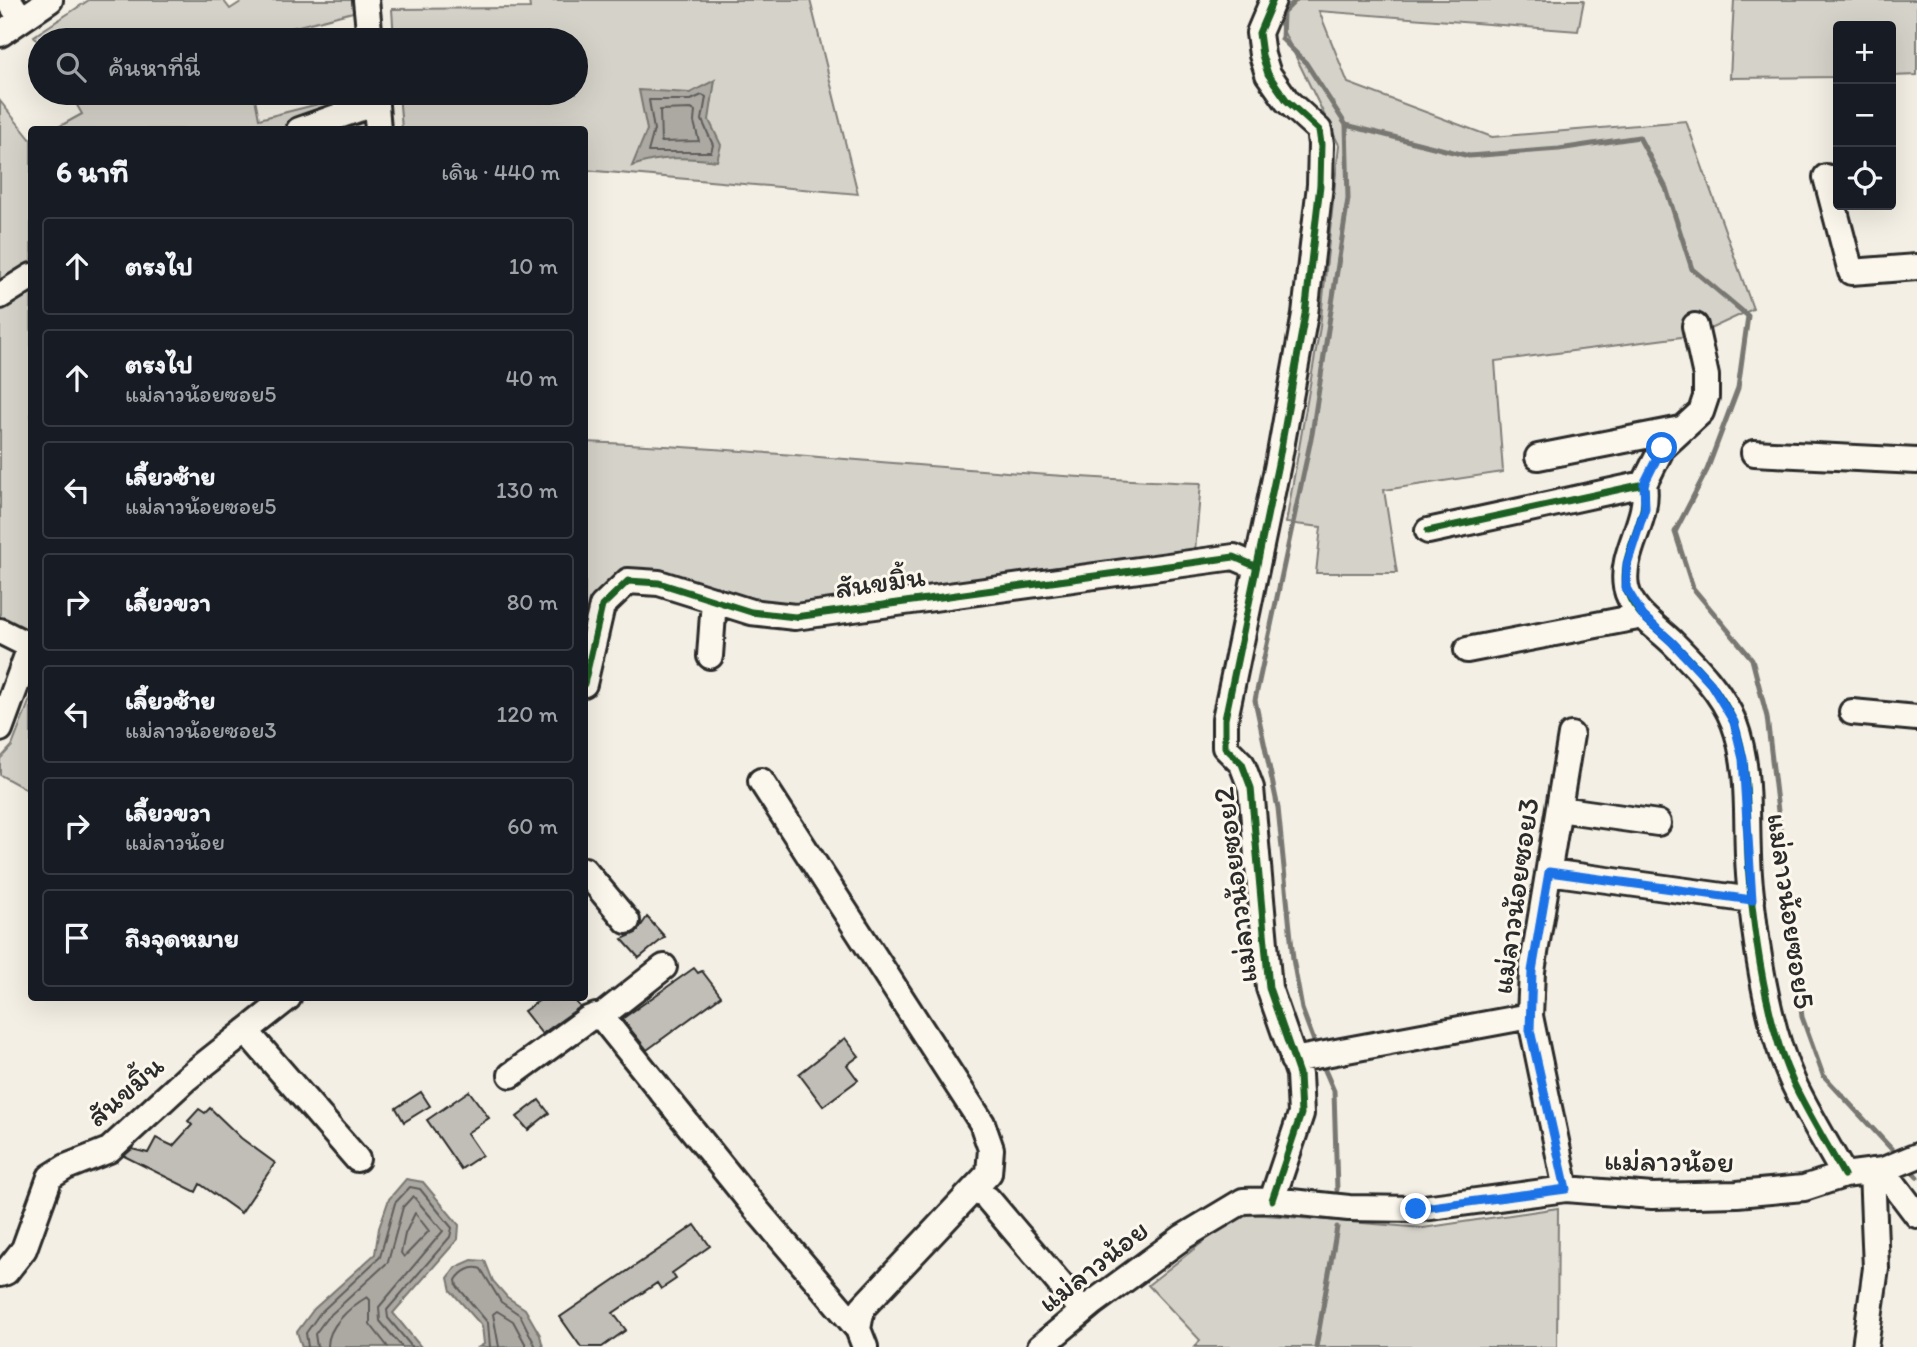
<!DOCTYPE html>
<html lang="th">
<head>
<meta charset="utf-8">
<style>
	:root { --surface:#171b24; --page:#242831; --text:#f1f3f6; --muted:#9ea1a6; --line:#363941 }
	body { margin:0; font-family:Itim,"Playpen Sans Thai",sans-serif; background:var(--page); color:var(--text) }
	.controls { position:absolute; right:21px; top:21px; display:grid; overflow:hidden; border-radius:7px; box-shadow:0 7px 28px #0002 }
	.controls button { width:63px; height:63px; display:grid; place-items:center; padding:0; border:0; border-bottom:2px solid var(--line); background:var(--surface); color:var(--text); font:35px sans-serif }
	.stop { position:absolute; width:21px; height:21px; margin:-16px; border:5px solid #1a73e8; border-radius:50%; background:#fff }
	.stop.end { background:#1a73e8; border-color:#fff; box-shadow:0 2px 7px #0008 }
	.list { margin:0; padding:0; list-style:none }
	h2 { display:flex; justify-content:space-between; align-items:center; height:91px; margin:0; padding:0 28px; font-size:30px }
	h2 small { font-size:23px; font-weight:400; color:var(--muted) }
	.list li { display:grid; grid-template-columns:46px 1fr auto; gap:21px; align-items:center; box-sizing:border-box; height:98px; margin:0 14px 14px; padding:0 14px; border:2px solid var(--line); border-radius:7px }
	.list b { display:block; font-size:26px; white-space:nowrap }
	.list p { margin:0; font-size:23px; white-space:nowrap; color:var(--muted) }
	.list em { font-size:23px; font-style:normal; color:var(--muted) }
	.icon { flex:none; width:38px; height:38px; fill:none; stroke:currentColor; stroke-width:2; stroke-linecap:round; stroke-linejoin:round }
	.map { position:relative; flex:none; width:1917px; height:1347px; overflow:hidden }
	.search { position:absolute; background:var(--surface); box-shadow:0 7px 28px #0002; left:28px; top:28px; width:560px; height:77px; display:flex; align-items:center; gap:18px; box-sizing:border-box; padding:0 24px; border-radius:38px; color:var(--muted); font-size:26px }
	.panel { position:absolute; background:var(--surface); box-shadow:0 7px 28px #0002; left:28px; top:126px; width:560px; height:875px; border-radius:7px }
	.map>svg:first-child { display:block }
	.green { fill:#d5d2c9; stroke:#807e7a; stroke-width:2 }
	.water { fill:#aca9a2; stroke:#787772; stroke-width:2 }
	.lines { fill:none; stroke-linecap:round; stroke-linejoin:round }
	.shore { stroke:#5f5d5b; stroke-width:2 }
	.stream { stroke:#787772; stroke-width:5 }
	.building { fill:#c0beb6; stroke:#2b2b2b; stroke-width:2 }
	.minor-casing { stroke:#2b2b2b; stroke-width:30 }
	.minor { stroke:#fbf7ec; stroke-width:24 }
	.cycleway-casing { stroke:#fbf7ec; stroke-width:11 }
	.cycleway { stroke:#1b5e20; stroke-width:7 }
	.route { stroke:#1a73e8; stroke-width:9 }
	.labels { text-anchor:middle; stroke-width:6; stroke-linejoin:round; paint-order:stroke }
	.street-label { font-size:30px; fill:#2b2b2b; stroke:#fbf7ec }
</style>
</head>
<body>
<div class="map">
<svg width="1917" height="1347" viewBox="0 0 1917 1347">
	<rect width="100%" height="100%" fill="#f3efe4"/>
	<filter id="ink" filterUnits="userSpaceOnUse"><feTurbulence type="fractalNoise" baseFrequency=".0143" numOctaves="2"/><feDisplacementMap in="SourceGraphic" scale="14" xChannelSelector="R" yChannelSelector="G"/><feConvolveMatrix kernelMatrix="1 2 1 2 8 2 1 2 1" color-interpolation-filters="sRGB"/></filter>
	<g filter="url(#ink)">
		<path class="green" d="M89 0H223L230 9 244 0H352L353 12 244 40H40V46L34 36Z
			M529 0H810L858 194 585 170 584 130 402 129 399 93H576V40H394L392 9 530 8Z
			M1283 0H1584L1578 31 1319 11 1348 83 1492 137 1686 121 1753 309 1697 335 1495 361 1503 472 1384 490 1397 573H1316L1321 527 1286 523 1320 327 1339 145 1274 12Z
			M1734 0H1917V75L1891 76V26H1838V77L1730 78Z
			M70 93H254L259 119 362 93 366 129 53 130 82 114Z
			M0 101 31 140 32 631 29 636 0 620Z
			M585 442C790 450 995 476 1201 483L1194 562 795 617 659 583 602 606 585 694Z
			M31 697V792L0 775V759L12 746Z
			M1558 1208 1557 1347H1195L1200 1340 1148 1285 1240 1213 1423 1228Z"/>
		<path class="water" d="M715 80 709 120 721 145 717 161C687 157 661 156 632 166L647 130 639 90 690 93Z
			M406 1179 423 1182 459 1225 458 1239 393 1313 421 1347H302L297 1332 314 1309 375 1254 379 1228 389 1199Z
			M472 1260 485 1261 493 1281 507 1297 525 1309 540 1335 543 1347H479L484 1344 482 1326 451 1291 448 1278 456 1267Z"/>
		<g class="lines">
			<path class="shore" d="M702 95 706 97 702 120 713 145 711 152H648L654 130 649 100H691Z
				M691 109 695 111 694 122 699 141 661 142 660 110Z
				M415 1213 429 1231 404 1257 401 1253 405 1234Z
				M308 1347 306 1333 320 1313 380 1257 395 1203 410 1187 420 1189 452 1228 450 1237 387 1310 388 1318 412 1347
				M317 1347 315 1334 326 1319 388 1262 403 1207 413 1196 443 1231 379 1307 380 1321 402 1347
				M328 1347C327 1327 350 1307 367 1297L370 1300V1324L388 1347
				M490 1347 488 1323 457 1286 456 1280C461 1272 471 1265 481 1269L501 1302 520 1315 536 1347
				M499 1347 493 1314 497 1311 513 1321 527 1347"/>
			<path class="stream" d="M1296 0 1283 13 1282 39 1306 63 1346 125 1348 199 1312 434 1255 700 1278 808 1293 959 1302 1009 1317 1049
				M1346 125 1469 156 1559 149 1639 137 1666 188 1692 269 1748 316 1738 388 1707 470 1675 532 1693 588 1752 659 1767 717 1802 1017 1823 1075 1898 1156
				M1321 1061 1334 1091 1337 1190
				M1907 1166 1917 1177
				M1316 1347 1337 1227"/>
		</g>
		<path class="building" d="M647 917 665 937 639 958 622 939 636 933Z
			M694 968 698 973 702 971 721 996 647 1050 622 1019Z
			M543 998H573L580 1007 542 1034 524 1011Z
			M845 1038 859 1056 847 1065 858 1080 823 1106 799 1074Z
			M469 1091 489 1118 467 1133 482 1155 461 1169 427 1120Z
			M421 1092 430 1106 404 1122 396 1108Z
			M539 1100 549 1113 528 1130 517 1117Z
			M210 1108 241 1138 275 1163 241 1213 200 1184 196 1192 124 1156 132 1149 148 1153 156 1138 173 1146 192 1125 188 1121 199 1109 205 1113Z
			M695 1225 710 1246 672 1273 676 1279 661 1289 657 1283 613 1313 626 1330 602 1347H581L560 1317Z"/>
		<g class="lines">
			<defs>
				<path id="minor" d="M9 0 21 19
					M366 0 370 40
					M0 34 50 0
					M375 93 378 130
					M299 130 376 103
					M1826 177 1851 272 1917 267
					M0 296 32 276
					M1754 453 1917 461
					M1538 457 1681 429
					M1644 484 1662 448 1701 412 1706 397V376L1695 326
					M1428 531 1644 484C1650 520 1620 551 1626 587 1631 612 1657 627 1673 643 1696 666 1722 692 1734 723 1753 773 1744 833 1750 886 1756 947 1767 1026 1793 1082 1808 1114 1827 1144 1844 1175
					M0 631 30 646
					M1467 650 1643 616
					M710 656 714 600
					M584 684 602 606 628 581 659 583 751 612 795 617 1234 557 1255 566
					M1852 712 1917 718
					M0 729 32 642
					M761 781 982 1123 991 1149 989 1173 862 1308 858 1329 865 1347
					M1559 809 1658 823
					M584 870 627 921
					M1549 872 1752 900
					M599 1018 664 967
					M246 1031 357 1159
					M1293 1060 1530 1016
					M511 1075 588 1019 596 1016 604 1020 756 1209 858 1329
					M1883 1170 1917 1215
					M1566 1189 1530 1016 1532 971 1571 735
					M988 1199 1083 1311
					M1272 1200 1301 1114 1299 1074 1269 988 1251 788 1242 764 1225 747V719L1279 459 1305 314 1320 185 1321 144 1319 130 1287 101 1268 74 1262 55 1259 33 1273 0
					M0 1274 6 1272 24 1249 50 1177 66 1167 109 1150 187 1078 288 998
					M1040 1347 1093 1303 1183 1237 1243 1201 1272 1200 1349 1208 1416 1209 1566 1189 1652 1196 1737 1194 1804 1188 1844 1175 1883 1170 1917 1156
					M1865 1347 1876 1268 1872 1171"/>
			</defs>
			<use href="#minor" class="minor-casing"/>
			<use href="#minor" class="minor"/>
			<defs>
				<path id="cycleway" d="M1428 531 1644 484C1650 520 1620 551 1626 587 1631 612 1657 627 1673 643 1696 666 1722 692 1734 723 1753 773 1744 833 1750 886 1756 947 1767 1026 1793 1082 1808 1114 1827 1144 1844 1175
					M584 684 602 606 628 581 659 583 751 612 795 617 1234 557 1255 566
					M1272 1200 1301 1114 1299 1074 1269 988 1251 788 1242 764 1225 747V719L1279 459 1305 314 1320 185 1321 144 1319 130 1287 101 1268 74 1262 55 1259 33 1273 0"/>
			</defs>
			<use href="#cycleway" class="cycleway-casing"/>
			<use href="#cycleway" class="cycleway"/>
		</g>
	</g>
	<g class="lines" filter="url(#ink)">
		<path class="route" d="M1416 1209 1566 1189 1530 1030 1532 971 1549 872 1752 900 1743 759 1734 722 1711 684 1672 642 1643 616 1626 588 1627 564 1645 508 1644 484 1662 448"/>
	</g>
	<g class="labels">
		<g class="street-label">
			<text transform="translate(880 582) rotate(-8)" y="10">สันขมิ้น</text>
			<text transform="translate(1235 885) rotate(-97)" y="10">แม่ลาวน้อยซอย2</text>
			<text transform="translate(1515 896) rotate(-82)" y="10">แม่ลาวน้อยซอย3</text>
			<text transform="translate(1791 911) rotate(82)" y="10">แม่ลาวน้อยซอย5</text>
			<text transform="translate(125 1091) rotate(-41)" y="10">สันขมิ้น</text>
			<text transform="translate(1669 1161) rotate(1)" y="10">แม่ลาวน้อย</text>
			<text transform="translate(1093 1266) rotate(-38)" y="10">แม่ลาวน้อย</text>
		</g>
	</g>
</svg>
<div class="controls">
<button>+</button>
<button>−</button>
<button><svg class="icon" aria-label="locate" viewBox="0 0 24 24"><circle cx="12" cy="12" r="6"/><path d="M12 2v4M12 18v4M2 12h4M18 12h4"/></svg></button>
</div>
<div class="stop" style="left:1662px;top:448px"></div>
<div class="stop end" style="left:1416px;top:1209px"></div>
<div class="search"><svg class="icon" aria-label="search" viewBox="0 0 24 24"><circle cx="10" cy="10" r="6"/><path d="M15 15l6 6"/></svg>ค้นหาที่นี่</div>
<section class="panel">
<h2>6 นาที<small>เดิน · 440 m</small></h2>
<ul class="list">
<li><svg class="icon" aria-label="ahead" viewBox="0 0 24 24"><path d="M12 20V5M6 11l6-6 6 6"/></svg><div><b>ตรงไป</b></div><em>10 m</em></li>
<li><svg class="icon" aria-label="ahead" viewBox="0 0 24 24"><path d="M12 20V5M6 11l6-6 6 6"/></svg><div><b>ตรงไป</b><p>แม่ลาวน้อยซอย5</p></div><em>40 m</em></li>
<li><svg class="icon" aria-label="left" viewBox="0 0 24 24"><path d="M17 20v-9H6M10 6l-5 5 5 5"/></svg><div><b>เลี้ยวซ้าย</b><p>แม่ลาวน้อยซอย5</p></div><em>130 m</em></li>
<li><svg class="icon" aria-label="right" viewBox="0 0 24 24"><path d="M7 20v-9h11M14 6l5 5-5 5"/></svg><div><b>เลี้ยวขวา</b></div><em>80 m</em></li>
<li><svg class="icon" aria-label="left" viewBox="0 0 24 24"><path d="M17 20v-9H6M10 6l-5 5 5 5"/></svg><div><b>เลี้ยวซ้าย</b><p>แม่ลาวน้อยซอย3</p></div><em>120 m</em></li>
<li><svg class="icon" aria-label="right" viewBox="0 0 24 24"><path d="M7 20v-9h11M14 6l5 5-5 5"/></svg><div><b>เลี้ยวขวา</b><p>แม่ลาวน้อย</p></div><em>60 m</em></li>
<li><svg class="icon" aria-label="arrive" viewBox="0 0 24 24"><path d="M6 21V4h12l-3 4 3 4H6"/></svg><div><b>ถึงจุดหมาย</b></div></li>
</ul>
</section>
</div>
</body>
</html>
